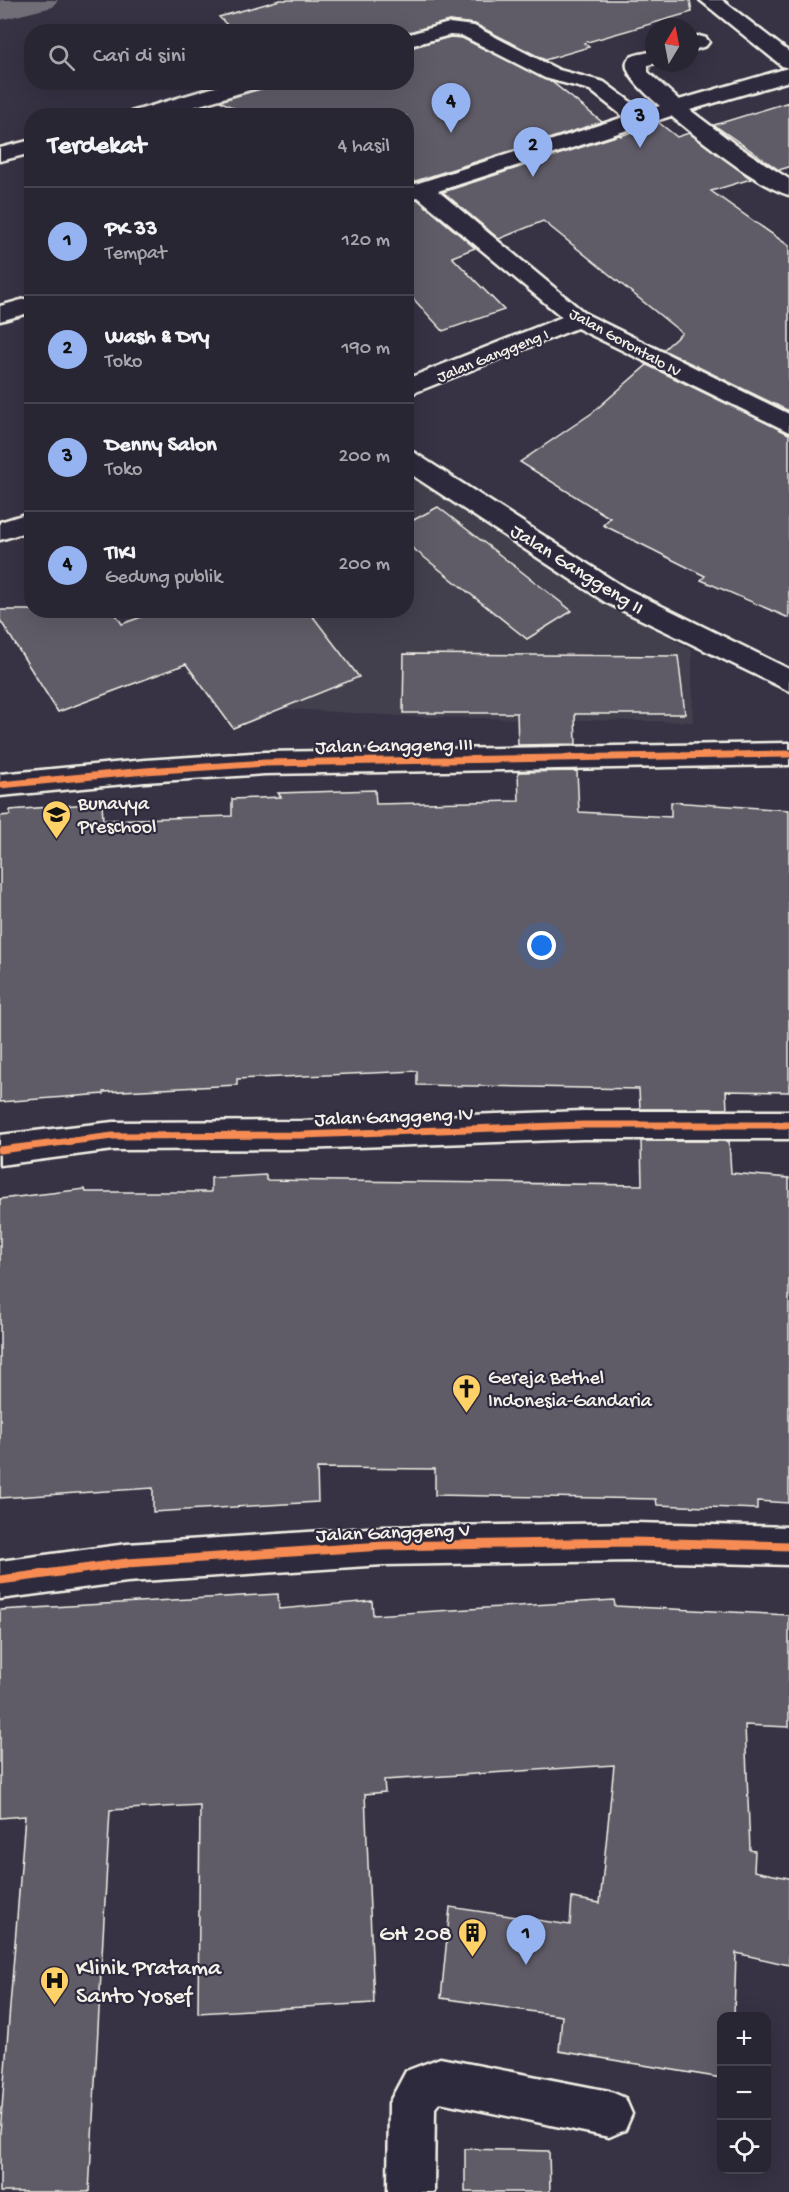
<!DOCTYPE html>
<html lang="id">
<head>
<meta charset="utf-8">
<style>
	:root { --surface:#292633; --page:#35323f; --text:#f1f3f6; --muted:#a5a5ac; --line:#45434e; --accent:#95b2f1 }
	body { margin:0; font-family:"Gochi Hand",sans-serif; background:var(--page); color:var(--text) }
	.controls { position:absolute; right:18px; bottom:18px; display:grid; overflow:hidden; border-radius:12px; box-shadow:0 6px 24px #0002 }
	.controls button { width:54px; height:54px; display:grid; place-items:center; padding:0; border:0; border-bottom:2px solid var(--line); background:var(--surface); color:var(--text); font:30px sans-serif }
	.compass { position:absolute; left:645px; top:18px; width:54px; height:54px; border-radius:50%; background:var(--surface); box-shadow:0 6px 24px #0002; rotate:10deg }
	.you { position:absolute; left:542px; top:946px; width:21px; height:21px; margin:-15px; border:4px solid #fff; border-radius:50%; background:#1a73e8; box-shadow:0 0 0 9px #1a73e833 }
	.badge { display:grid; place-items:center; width:39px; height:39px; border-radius:50%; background:var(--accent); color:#111; font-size:20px; font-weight:700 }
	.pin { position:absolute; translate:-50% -50px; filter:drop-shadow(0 2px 3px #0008) }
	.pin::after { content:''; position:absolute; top:32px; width:21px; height:18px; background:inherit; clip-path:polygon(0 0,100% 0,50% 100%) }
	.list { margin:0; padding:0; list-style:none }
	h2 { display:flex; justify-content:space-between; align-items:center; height:78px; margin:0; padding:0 24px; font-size:26px }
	h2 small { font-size:20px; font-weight:400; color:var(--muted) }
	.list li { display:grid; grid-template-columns:39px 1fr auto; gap:18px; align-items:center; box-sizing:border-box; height:108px; padding:0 24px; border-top:2px solid var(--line) }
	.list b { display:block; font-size:22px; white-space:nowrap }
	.list p { margin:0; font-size:20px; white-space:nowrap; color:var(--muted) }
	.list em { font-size:20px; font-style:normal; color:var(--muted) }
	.icon { flex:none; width:33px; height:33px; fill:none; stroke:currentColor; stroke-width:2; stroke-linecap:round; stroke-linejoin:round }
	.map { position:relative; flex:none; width:789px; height:2192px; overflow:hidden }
	.search { position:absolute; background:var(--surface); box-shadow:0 6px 24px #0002; left:24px; top:24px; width:390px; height:66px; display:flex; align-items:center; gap:15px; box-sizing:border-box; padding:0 21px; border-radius:24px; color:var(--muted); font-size:22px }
	.panel { position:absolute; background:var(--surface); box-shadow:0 6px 24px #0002; left:24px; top:108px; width:390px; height:510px; border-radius:24px }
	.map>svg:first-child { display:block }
	.built { fill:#433f4e }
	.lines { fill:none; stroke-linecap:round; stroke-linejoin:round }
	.canal { fill:#726e77; fill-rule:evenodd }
	.building { fill:#5f5c67; stroke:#f4f1e8; stroke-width:1.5 }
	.minor-casing { stroke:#f4f1e8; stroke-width:5 }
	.minor { fill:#2f2a3d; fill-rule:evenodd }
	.cycleway-far1-casing { stroke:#2f2a3d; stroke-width:10 }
	.cycleway-casing { stroke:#2f2a3d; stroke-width:13 }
	.cycleway-far1 { stroke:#f68b52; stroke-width:7 }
	.cycleway { stroke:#f68b52; stroke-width:9 }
	.labels { text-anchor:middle; stroke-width:4.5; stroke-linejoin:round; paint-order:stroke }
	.far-street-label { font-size:16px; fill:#f4f1e8; stroke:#2f2a3d }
	.street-label { font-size:20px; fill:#f4f1e8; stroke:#2f2a3d }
	.poi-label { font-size:20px; fill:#f4f1e8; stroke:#2f2a3d; text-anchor:start }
	.near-poi-label { font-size:24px; fill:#f4f1e8; stroke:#2f2a3d; text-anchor:end }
</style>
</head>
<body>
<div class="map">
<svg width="789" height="2192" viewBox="0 0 789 2192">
	<rect width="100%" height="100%" fill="#373244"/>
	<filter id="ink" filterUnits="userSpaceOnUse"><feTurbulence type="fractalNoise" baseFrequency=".0167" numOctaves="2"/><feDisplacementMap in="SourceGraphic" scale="12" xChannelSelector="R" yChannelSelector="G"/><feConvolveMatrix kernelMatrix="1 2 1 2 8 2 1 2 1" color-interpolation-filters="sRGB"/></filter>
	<g filter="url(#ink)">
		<path class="built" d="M407 466 692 651 693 722 417 717 287 709 216 611 406 610Z"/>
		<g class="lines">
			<path class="canal" d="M0 0H58L53 7 0 20Z"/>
		</g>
		<path class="building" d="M280 0H690L692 12 584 43 589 47 545 60 475 24 449 21 406 33 212 32 229 27 219 17Z
			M450 37 462 38 552 82 602 122 406 184V116H249L220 101 264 88 268 82H406V49Z
			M789 102V167L779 170 714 125Z
			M658 122 677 137 689 133 751 179 711 191 789 246V411L663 350 682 333 543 221 499 239 443 192 619 135 621 136Z
			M417 199 475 248 452 257 504 310 443 331 406 291V202Z
			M647 365 789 434V618L701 580 705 576 603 525 610 518 520 462 592 413Z
			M438 507 522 572 572 611 527 639 406 543V524Z
			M0 610H113L122 624 160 610H308L359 677 233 728 186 664 58 712 0 620Z
			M404 654 678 656 685 714H575L576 744 518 745 517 713H403Z
			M577 771 579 812 671 817V802L789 810V1092L726 1091 727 1109H640L639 1089 417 1085V1071L237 1079V1085L104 1092V1094L0 1102V816L10 815V810L102 803 103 820 232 816V799L281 797 278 793 375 790 376 804 519 801 518 772Z
			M641 1141H729L731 1173 789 1178V1503L757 1501V1509L657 1505 656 1499 435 1495V1469L317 1468 318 1502 153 1512V1488L0 1498V1199L85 1189 86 1192H211V1178L266 1175V1180L642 1185Z
			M278 1594 279 1609 372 1601 373 1615 614 1600 615 1606 789 1615V1727L745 1725 750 1850 755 1851 754 1871 789 1878V1965L736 1953 734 2016H722V2078L559 2051 562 2016 441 1998 450 1907 570 1925 572 1898 600 1903 614 1765 384 1780 385 1792 365 1794 374 2003 198 2013 200 1805 110 1810 89 2192H0V2133L25 1816 0 1818V1610Z
			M465 2149 549 2151 550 2192H465Z"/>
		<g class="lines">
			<defs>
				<path id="minor" d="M700 0H722L789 52V81L690 110 736 145 789 179V195C759 187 697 137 671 116L438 191 586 314 789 414V432L577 328 406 396V379L562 317 418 197 406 200V187L624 117 590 90 545 78 463 36 450 35 406 47V35L449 23 474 26 559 70 604 82 643 111 660 106C652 99 614 68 631 57 636 54 647 53 654 51L655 63 648 65V72L679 100 788 68 782 66Z
					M699 36 706 38 709 42 706 46 690 51V38Z
					M232 82H266L263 86 163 116H128L131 112Z
					M32 140V153L0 161V148Z
					M32 297V312L0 321V306Z
					M406 451 415 453 625 588 789 669V691L605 602 406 471Z
					M32 512V530L0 540V522Z
					M789 743V765L265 774 145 782 0 796V774L145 760 265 752Z
					M583 1111H789V1139H583L302 1149 113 1150 0 1165V1135L113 1122 302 1121Z
					M634 1523 789 1527V1565L634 1561 383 1565 127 1582 0 1599V1561L127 1544 383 1527Z
					M440 2058 609 2091 625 2098 632 2114 625 2130 609 2137 440 2102 435 2108 434 2192H388L389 2103 406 2071Z"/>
			</defs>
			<use href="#minor" class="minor-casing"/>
			<use href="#minor" class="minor"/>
			<defs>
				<path id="cycleway-far1" d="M0 785 145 771 265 763 789 754
					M0 1150 113 1136 302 1135 583 1125H789"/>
				<path id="cycleway" d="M0 1580 127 1563 383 1546 634 1542 789 1546"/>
			</defs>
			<use href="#cycleway-far1" class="cycleway-far1-casing"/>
			<use href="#cycleway" class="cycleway-casing"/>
			<use href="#cycleway-far1" class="cycleway-far1"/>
			<use href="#cycleway" class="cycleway"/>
		</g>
	</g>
	<defs>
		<symbol id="school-pin" viewBox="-11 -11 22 30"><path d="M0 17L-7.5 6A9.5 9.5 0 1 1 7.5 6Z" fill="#ffd166" stroke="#2f2a3d"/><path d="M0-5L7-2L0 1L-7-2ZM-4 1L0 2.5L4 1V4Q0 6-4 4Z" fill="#111"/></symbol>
		<symbol id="church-pin" viewBox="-11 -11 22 30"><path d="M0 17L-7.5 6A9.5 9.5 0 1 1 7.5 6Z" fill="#ffd166" stroke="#2f2a3d"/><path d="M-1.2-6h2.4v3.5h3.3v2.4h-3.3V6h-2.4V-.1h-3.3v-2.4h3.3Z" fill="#111"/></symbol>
		<symbol id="building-pin" viewBox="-11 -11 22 30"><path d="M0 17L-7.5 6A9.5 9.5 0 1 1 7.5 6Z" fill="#ffd166" stroke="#2f2a3d"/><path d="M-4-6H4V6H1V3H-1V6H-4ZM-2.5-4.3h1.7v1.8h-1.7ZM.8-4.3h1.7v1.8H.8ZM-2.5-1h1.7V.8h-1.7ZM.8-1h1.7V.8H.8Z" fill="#111"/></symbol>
		<symbol id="hospital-pin" viewBox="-11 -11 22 30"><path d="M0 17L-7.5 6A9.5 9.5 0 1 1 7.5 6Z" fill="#ffd166" stroke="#2f2a3d"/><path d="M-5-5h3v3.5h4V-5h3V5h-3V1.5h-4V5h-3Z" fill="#111"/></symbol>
	</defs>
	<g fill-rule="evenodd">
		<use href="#school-pin" x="40" y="798" width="33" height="45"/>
		<use href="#church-pin" x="450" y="1372" width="33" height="45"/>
		<use href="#building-pin" x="456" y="1916" width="33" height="45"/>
		<use href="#hospital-pin" x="38" y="1964" width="33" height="45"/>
	</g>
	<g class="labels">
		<g class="far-street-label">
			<text transform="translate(626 341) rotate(29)" y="6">Jalan Gorontalo IV</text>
			<text transform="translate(492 354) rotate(-22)" y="6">Jalan Ganggeng I</text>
		</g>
		<g class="street-label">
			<text transform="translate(578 568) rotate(32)" y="7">Jalan Ganggeng II</text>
			<text transform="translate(394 744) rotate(-1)" y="7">Jalan Ganggeng III</text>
			<text transform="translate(394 1115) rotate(-2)" y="7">Jalan Ganggeng IV</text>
			<text transform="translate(393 1531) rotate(-2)" y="7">Jalan Ganggeng V</text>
		</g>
		<g class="poi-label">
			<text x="78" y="809">Bunayya<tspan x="78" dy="23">Preschool</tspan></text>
			<text x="488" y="1383">Gereja Bethel<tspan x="488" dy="23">Indonesia-Gandaria</tspan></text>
		</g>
		<g class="near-poi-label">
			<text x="452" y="1940">GH 208</text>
			<text x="76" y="1974" text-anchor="start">Klinik Pratama<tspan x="76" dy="28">Santo Yosef</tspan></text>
		</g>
	</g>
</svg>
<div class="controls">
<button>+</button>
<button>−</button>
<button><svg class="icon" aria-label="locate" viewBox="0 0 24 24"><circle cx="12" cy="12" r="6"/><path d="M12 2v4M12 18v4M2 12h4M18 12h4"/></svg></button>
</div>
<svg class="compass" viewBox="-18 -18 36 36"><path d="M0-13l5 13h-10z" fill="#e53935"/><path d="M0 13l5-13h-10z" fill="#a5a5ac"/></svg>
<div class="you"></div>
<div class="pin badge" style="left:526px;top:1965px">1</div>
<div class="pin badge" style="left:533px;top:177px">2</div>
<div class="pin badge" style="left:640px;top:148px">3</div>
<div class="pin badge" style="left:451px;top:133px">4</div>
<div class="search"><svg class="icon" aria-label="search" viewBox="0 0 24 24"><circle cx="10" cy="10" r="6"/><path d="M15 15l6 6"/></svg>Cari di sini</div>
<section class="panel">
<h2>Terdekat<small>4 hasil</small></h2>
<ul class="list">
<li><span class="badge">1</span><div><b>PK 33</b><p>Tempat</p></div><em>120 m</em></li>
<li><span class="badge">2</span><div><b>Wash &amp; Dry</b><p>Toko</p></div><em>190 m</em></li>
<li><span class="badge">3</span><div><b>Denny Salon</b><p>Toko</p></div><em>200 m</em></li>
<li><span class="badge">4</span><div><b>TIKI</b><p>Gedung publik</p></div><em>200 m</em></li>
</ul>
</section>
</div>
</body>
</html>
